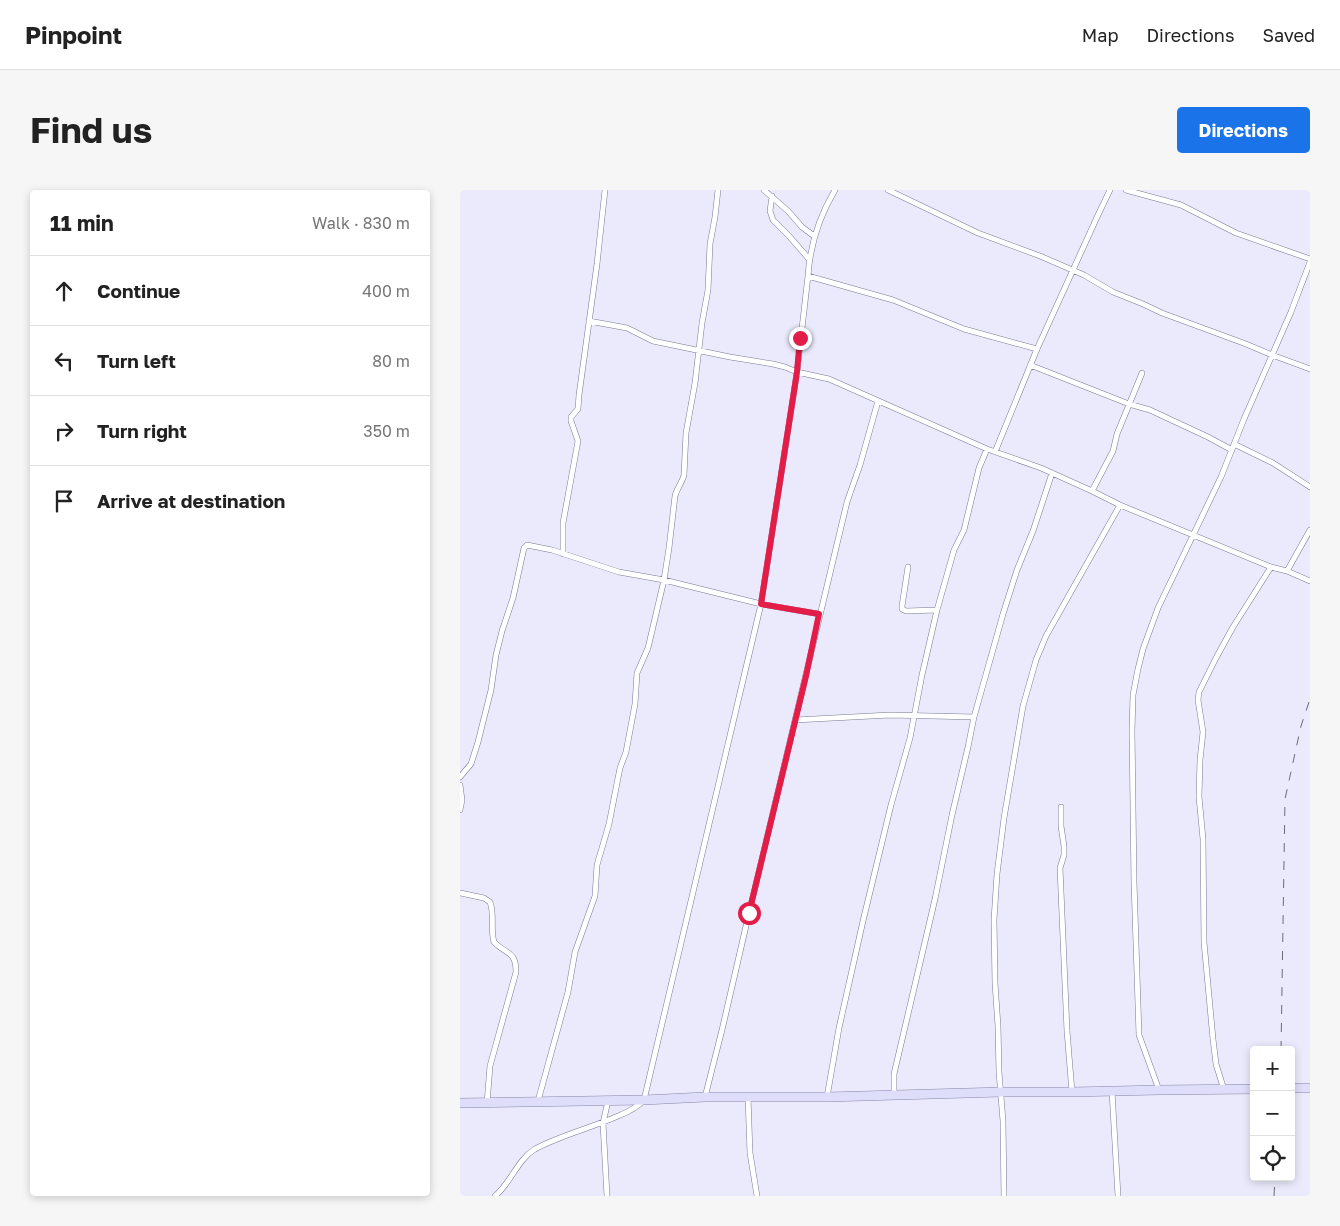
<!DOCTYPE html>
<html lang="en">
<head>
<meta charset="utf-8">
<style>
	:root { --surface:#fff; --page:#f6f6f6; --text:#222; --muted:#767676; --line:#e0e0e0; --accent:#1a73e8 }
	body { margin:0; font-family:"Golos Text",sans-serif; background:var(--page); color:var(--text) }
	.controls { position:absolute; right:15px; bottom:15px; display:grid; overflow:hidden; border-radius:5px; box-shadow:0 2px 8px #0003 }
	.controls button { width:45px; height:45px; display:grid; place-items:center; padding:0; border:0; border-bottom:1px solid var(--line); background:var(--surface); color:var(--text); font:25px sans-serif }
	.stop { position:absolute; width:15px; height:15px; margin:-11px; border:4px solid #e11d48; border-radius:50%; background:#fff }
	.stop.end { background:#e11d48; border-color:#fff; box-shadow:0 1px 5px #0008 }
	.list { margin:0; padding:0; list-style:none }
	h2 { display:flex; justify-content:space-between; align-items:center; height:65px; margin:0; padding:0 20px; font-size:21px }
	h2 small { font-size:16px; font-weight:400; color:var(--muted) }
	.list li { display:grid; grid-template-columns:32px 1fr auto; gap:15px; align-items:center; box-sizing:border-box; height:70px; padding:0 20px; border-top:1px solid var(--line) }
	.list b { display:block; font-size:19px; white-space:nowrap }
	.list em { font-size:16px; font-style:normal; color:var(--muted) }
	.icon { flex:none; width:28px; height:28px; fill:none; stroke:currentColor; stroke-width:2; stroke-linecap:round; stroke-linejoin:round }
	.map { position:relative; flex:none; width:850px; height:1006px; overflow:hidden; border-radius:5px }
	header { display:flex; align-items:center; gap:30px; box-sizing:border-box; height:70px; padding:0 25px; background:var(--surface); border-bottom:1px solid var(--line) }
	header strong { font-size:24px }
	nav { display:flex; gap:28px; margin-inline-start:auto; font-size:18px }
	.intro { display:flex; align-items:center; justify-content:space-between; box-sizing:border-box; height:120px; padding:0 30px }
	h1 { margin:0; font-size:35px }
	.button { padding:12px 22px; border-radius:5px; background:var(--accent); color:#fff; font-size:18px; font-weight:700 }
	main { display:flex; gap:30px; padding:0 30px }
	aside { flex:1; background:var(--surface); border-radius:5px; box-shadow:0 2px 8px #0003 }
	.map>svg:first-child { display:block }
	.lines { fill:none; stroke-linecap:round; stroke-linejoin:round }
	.minor-casing { stroke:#7a7993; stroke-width:6 }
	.primary-casing { stroke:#8886a9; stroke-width:10 }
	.minor { stroke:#fff; stroke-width:5 }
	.primary { stroke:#deddfa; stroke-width:9 }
	.rail { stroke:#6b6b78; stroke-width:1; stroke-dasharray:9 9; stroke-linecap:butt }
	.route { stroke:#e11d48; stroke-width:6 }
</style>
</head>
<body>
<header>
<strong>Pinpoint</strong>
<nav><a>Map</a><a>Directions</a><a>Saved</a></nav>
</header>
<div class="intro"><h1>Find us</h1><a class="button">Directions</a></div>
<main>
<aside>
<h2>11 min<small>Walk · 830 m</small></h2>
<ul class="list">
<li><svg class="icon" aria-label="ahead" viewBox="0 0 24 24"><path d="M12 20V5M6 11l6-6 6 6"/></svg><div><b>Continue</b></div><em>400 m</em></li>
<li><svg class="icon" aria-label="left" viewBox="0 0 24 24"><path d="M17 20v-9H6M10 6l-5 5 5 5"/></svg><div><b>Turn left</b></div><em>80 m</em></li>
<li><svg class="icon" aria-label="right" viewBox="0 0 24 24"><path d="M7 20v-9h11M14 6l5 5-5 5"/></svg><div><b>Turn right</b></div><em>350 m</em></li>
<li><svg class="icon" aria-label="arrive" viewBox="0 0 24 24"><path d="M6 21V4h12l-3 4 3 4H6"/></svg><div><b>Arrive at destination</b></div></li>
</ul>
</aside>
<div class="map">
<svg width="850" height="1006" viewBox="0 0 850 1006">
	<rect width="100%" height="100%" fill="#eaeafc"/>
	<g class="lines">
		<defs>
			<path id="minor" d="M304 0 328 21 342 37 354 46
				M428 0 518 43 580 66 624 85 653 102 683 114 702 123 786 154 812 165 850 179
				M666 0 721 15 776 43 850 69
				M312 6 310 21 313 30 329 46 349 69
				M348 86C350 55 359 27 375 0
				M129 131 167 138 193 151 270 167 313 174 325 177 337 182 348 86 433 110 504 139 577 159
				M570 175 669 214 690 220 748 247 772 260
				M774 254 813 273 850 297
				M535 262 577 159 638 25 650 0
				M632 301 653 261 657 244 682 183
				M103 364V333L118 251 111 231V227L118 219 119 205 137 74 145 0
				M448 377 442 416V419L446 421 477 420
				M827 381 850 340
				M335 530 430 525 514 527
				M0 587 11 574 18 552 31 500 36 465 42 441 53 408 64 358 67 355 92 360 159 382 204 390 301 414 359 424
				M0 595 2 610 0 620
				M601 617V636L604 656V665L600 678 607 841 612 902
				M0 703 24 708 30 712C35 725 30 739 34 752 46 765 56 760 56 782L30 876 27 913
				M699 900 679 845 674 692 672 541 673 505 678 479 683 459 698 418 761 287 784 229 831 122 850 72
				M764 900 756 874 753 849 744 752 743 649 739 607 740 570 743 542 738 510 739 502 756 468 773 437 811 377
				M652 901 658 1006
				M434 905V884L475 709 492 625 508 557 514 527 543 424 557 380 573 341 592 283
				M245 907 262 840 289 723 387 312 400 275 418 211
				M288 907 290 963 297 1006
				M367 907 379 838 403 731 431 615 450 548 462 485 477 420 494 360 504 340 519 278 527 259
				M78 911 108 802 115 762 135 706 137 675 149 634 160 578 166 562 175 514 177 483 188 458 204 390 209 358 215 306C217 298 222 293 224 285L226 243 235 193 242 133 248 100 250 54 255 27 258 0
				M35 1006C51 993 57 970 75 959 101 945 131 938 158 926 168 922 177 918 184 910L301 414 337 182 369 189 527 259 581 278 632 301 660 315 811 377 827 381 850 391
				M147 1006 143 933 148 911
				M544 1006 543 931 539 882 538 836 535 793 534 730 537 684 544 628 563 516 576 470 586 446 660 315"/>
			<path id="primary" d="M831 898H850
				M0 913 184 910 245 907H367L541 902H612L699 900 794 899"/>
		</defs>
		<use href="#minor" class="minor-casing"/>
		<use href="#primary" class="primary-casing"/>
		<use href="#minor" class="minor"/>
		<use href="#primary" class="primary"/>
		<path class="rail" d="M821 860 825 609 841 536 850 509
			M814 1006 815 987"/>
	</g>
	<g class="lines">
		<path class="route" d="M289 723 346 486 359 424 301 414 337 182 340 148"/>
	</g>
</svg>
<div class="controls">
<button>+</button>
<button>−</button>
<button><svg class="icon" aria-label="locate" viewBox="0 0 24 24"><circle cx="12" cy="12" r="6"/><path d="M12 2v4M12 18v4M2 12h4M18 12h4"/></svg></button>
</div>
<div class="stop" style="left:289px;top:723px"></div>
<div class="stop end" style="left:340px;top:148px"></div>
</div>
</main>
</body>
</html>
